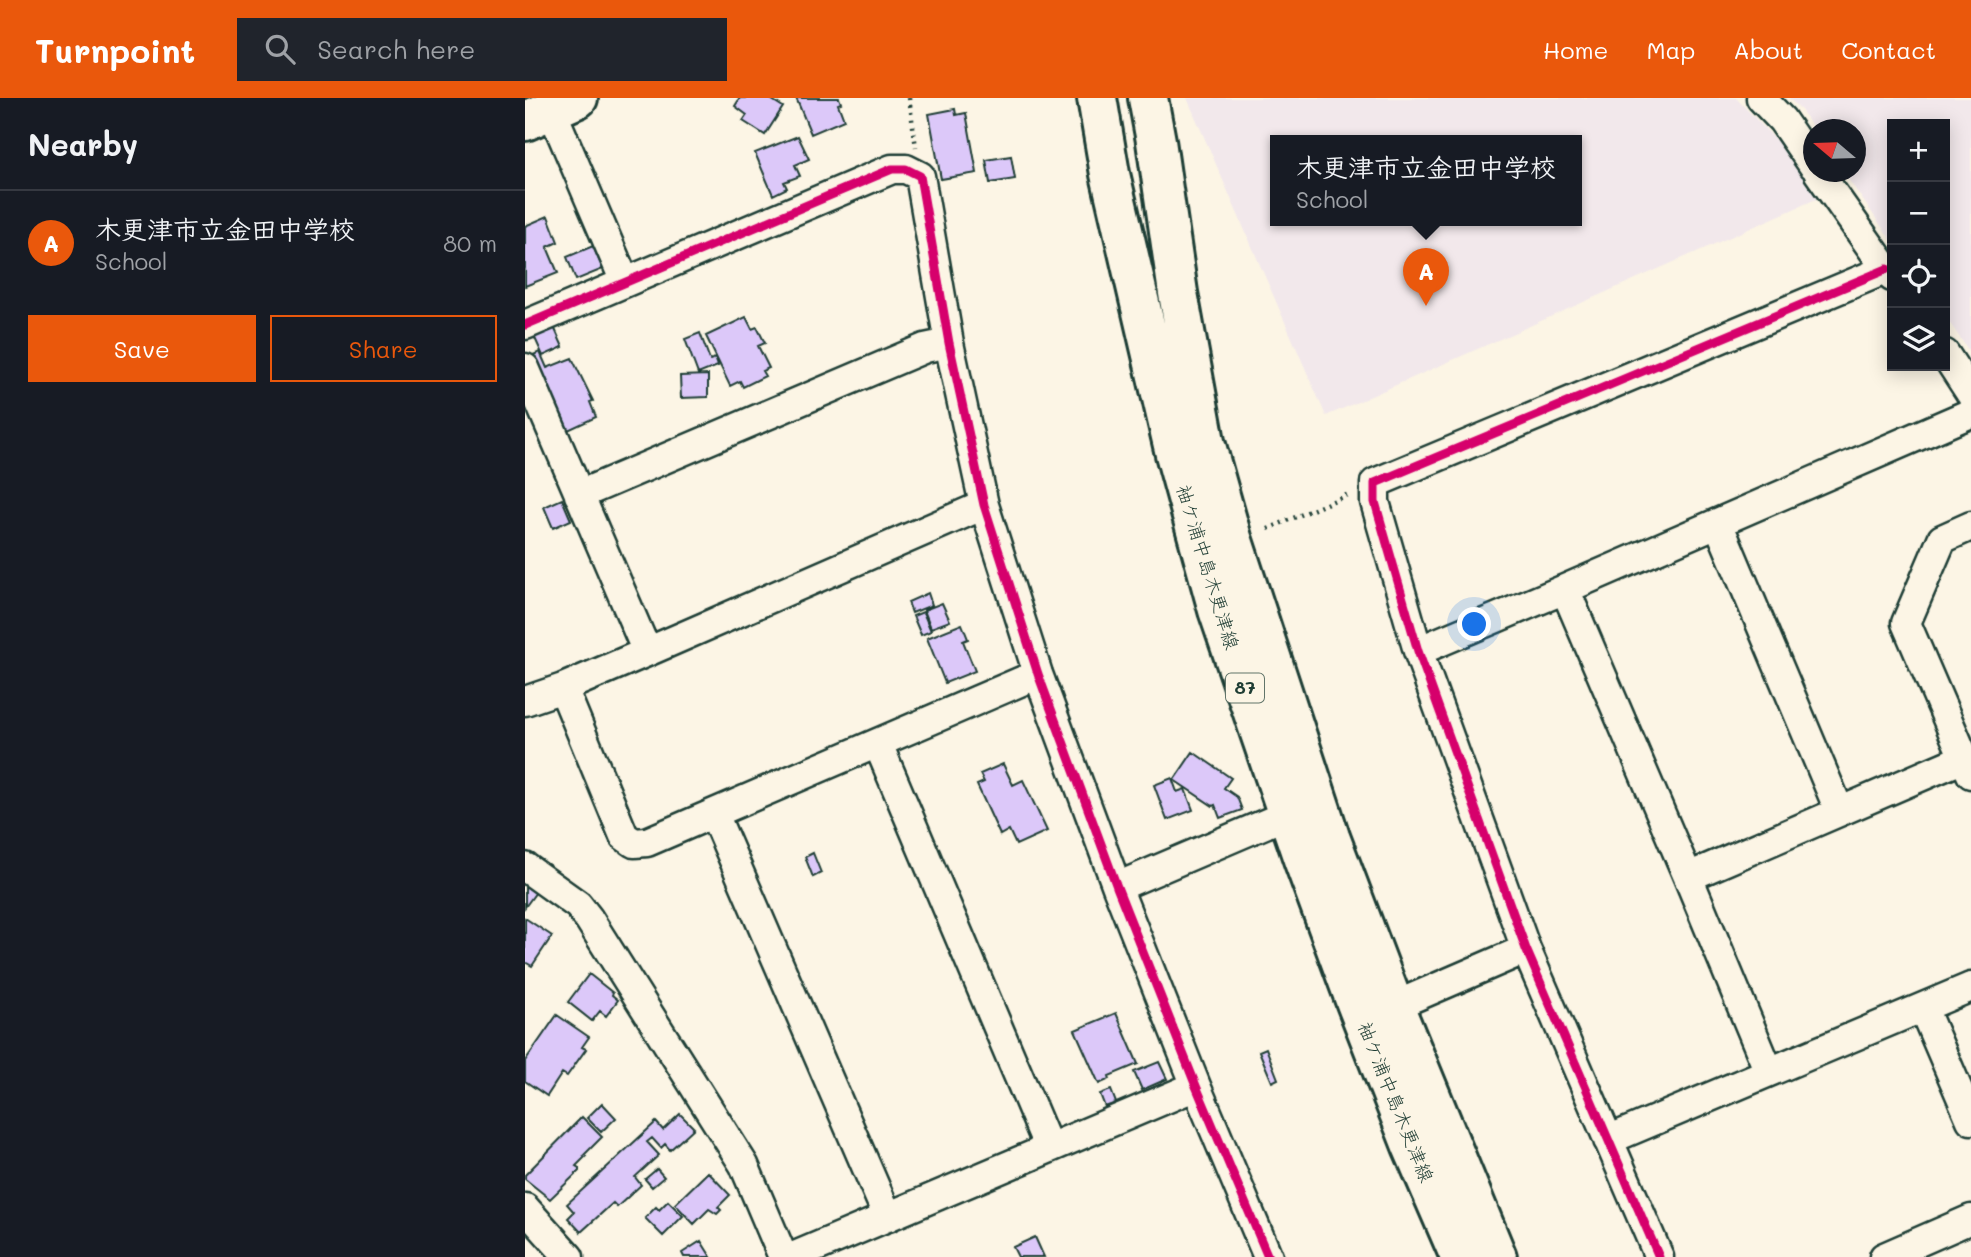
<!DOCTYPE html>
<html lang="en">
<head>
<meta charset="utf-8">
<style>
	:root { --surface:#171b24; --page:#20242c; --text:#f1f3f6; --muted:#9ea1a6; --line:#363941; --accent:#ea580c }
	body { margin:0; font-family:Mali,"Klee One",sans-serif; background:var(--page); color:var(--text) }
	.controls { position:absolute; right:21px; top:21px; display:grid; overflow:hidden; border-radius:0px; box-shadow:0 4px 18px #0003 }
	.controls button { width:63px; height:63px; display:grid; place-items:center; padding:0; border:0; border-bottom:2px solid var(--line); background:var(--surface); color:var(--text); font:35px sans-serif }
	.compass { position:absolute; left:1278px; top:21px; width:63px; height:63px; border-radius:50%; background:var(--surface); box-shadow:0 4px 18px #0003; rotate:289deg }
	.you { position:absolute; left:950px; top:527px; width:24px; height:24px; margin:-18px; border:5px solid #fff; border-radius:50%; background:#1a73e8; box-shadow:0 0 0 10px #1a73e833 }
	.badge { display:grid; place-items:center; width:46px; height:46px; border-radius:50%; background:var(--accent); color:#fff; font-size:23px; font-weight:700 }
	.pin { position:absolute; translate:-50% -58px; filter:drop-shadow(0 2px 4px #0008) }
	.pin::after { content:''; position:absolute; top:37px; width:24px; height:21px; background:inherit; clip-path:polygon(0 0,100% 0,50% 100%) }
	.popup { position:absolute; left:745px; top:37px; width:312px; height:91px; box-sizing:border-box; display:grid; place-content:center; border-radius:0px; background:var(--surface); filter:drop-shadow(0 2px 5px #0005); font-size:23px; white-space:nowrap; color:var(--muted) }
	.popup b { font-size:26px; color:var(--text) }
	.popup::after { content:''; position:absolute; left:50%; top:100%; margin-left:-14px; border:14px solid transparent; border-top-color:var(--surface) }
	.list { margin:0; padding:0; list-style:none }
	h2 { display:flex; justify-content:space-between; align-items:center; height:91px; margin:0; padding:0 28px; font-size:30px }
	h2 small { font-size:23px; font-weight:400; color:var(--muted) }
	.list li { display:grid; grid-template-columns:46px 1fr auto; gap:21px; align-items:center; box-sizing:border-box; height:105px; padding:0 28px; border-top:2px solid var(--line) }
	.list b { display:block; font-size:26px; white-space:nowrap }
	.list p { margin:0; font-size:23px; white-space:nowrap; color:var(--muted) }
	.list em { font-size:23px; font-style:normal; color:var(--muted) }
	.actions { display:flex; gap:14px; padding:21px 28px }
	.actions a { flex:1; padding:16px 0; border:2px solid var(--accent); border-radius:0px; text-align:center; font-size:24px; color:var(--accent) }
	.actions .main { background:var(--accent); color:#fff }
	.icon { flex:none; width:38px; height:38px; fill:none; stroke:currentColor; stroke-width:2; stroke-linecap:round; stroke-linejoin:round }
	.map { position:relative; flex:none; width:1446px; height:1159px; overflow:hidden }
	header { display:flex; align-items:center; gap:42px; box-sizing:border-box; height:98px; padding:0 35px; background:var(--accent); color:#fff }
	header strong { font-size:33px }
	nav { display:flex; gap:38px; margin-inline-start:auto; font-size:24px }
	.search { width:490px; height:63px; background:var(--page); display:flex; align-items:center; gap:18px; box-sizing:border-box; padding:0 24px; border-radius:0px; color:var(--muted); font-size:26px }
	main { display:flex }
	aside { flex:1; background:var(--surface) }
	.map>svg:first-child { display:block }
	.built { fill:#f2e8eb; fill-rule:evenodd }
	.building { fill:#dcc8f9; stroke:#1f3d34; stroke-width:2 }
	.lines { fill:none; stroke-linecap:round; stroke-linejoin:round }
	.street-casing { stroke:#1f3d34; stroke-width:33 }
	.secondary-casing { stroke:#1f3d34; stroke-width:44 }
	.primary-casing { stroke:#1f3d34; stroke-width:44 }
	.path { stroke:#1f3d34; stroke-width:4.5; stroke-dasharray:2 5; stroke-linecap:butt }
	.street { stroke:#fcf5e5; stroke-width:28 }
	.secondary { stroke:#fcf5e5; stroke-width:38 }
	.primary { stroke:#fcf5e5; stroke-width:38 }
	.cycleway-casing { stroke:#fcf5e5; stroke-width:13 }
	.cycleway { stroke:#d6006c; stroke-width:9 }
	.labels { text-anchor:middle; stroke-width:6; stroke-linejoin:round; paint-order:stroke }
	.shield { fill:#fcf5e5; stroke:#617469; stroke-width:2 }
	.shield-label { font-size:18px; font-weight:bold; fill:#1f3d34 }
	.street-label { font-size:19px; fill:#1f3d34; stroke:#fcf5e5 }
</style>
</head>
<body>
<header>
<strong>Turnpoint</strong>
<div class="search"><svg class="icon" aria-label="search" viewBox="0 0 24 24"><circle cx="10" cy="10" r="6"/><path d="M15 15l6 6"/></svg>Search here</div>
<nav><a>Home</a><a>Map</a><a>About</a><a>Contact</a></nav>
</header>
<main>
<aside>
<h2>Nearby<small></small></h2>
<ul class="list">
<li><span class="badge">A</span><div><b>木更津市立金田中学校</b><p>School</p></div><em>80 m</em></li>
</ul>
<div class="actions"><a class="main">Save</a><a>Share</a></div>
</aside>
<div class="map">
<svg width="1446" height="1159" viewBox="0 0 1446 1159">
	<rect width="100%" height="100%" fill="#fcf5e5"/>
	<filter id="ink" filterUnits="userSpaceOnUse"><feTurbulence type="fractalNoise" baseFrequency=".0143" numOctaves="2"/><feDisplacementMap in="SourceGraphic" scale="14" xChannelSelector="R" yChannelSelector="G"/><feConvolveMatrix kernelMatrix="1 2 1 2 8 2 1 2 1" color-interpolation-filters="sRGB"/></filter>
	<g filter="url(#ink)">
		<path class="built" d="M662 0H1211L1248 39 1298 98 801 318ZM750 42H1052V122H750Z
			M1264 0H1446V256L1420 218V26H1367V143L1318 74H1330V32L1289 31 1276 12Z"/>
		<path class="building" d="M215 0H244L258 9 240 37 218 23 222 17 210 8Z
			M271 0H314L316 5 313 6 319 22 286 36Z
			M430 11 431 17 441 15 452 75 416 81 404 16Z
			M273 38 284 61 270 67 275 78 259 84 262 90 248 97 230 55Z
			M486 58 490 81 465 85 461 62Z
			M23 118 33 144 22 149 33 175 0 188V128Z
			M68 148 78 171 51 182 42 159Z
			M221 219 227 231 232 229 240 245 233 248 244 270 237 273 240 278 218 289 215 283 205 288 181 238Z
			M29 229 38 249 18 258 9 238Z
			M175 235 185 262 190 260 193 268 173 276 160 241Z
			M15 254 22 270 47 260 68 303 65 304 71 319 41 333 8 257Z
			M183 277V299L156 300 155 278Z
			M37 401 46 422 28 430 19 409Z
			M403 495 407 507 387 515 383 504Z
			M417 505 425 523 406 530 399 512Z
			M398 514 406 533 396 537 388 518Z
			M437 526 443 541 438 543 450 573 420 585 402 540Z
			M668 654 706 680 699 690 712 699 717 712 695 720 690 707 688 708 649 682Z
			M478 666 488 687 498 682 522 733 491 747 484 732 475 737 452 687 459 684 455 676Z
			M647 680 652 694 660 691 668 712 642 722 629 687Z
			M288 755 296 775 288 779 280 759Z
			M0 786 11 794 0 809Z
			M0 820 27 838 7 868 0 864Z
			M64 876 88 895 87 897 93 902 81 918 75 913 67 923 43 904Z
			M591 915 613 966 584 978 585 981 574 986 550 932Z
			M32 917 64 939 57 949 61 951 42 978 37 975 22 998 0 983V963Z
			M741 950 753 981 747 984 734 953Z
			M634 964 642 981 617 992 609 974Z
			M586 992 591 1005 580 1009 575 996Z
			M77 1005 91 1020 76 1034 62 1020Z
			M155 1016 169 1030 145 1052 140 1046 136 1050 127 1040 122 1044 134 1057 110 1079 116 1087 92 1109 88 1105 56 1134 43 1120 49 1114 42 1106 131 1024 138 1032Z
			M57 1019 77 1039 59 1057 61 1058 51 1068 54 1070V1073L25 1101 0 1081V1077Z
			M132 1071 139 1079 127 1089 120 1081Z
			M183 1074 205 1097 193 1109 196 1112 192 1116 184 1111 169 1126 150 1106Z
			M143 1103 158 1118 138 1138 120 1120 131 1109 134 1112Z
			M510 1139 519 1159H493L488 1149Z
			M176 1143 186 1159H159L157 1155Z"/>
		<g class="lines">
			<defs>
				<path id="street" d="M1236 0 1257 22 1288 67
					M26 11 100 184
					M1293 74 1367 179
					M0 227 367 71H381L395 78 424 245 459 407 513 576 592 789 671 988 743 1159
					M1420 256 1446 296
					M0 270 122 554
					M54 397 400 250 424 245
					M1193 425 1314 712
					M1040 491 1163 779 1244 974
					M893 553 1040 491 1446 315
					M38 590 99 738 109 745 122 744 513 576
					M0 603 38 590 122 554 459 407
					M353 646 524 1050
					M1446 676 1381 525 1417 441 1446 428
					M189 716 363 1119
					M0 769 53 807 64 821 219 1067 258 1159
					M1163 779 1439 660
					M592 789 763 716
					M869 908 1001 851
					M1398 910 1446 1022
					M1083 1042 1446 889
					M0 1110 44 1159
					M268 1159 671 988
					M1134 1159 1001 851 893 553 850 404V385L1362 171
					M1359 1159 1446 1121"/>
				<path id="secondary" d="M0 23 53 0"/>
				<path id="primary" d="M572 0 585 76 650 356 693 512 779 764 831 905 887 1048 935 1159
					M623 0 631 43 653 195 680 344 707 440 805 739 869 908 972 1159"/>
			</defs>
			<use href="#street" class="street-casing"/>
			<use href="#secondary" class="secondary-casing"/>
			<use href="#primary" class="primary-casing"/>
			<path class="path" d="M384 0 391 49
				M743 431 824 396"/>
			<use href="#street" class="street"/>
			<use href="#secondary" class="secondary"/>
			<use href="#primary" class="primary"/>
			<defs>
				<path id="cycleway" d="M0 227 367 71H381L395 78 424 245 459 407 513 576 592 789 671 988 743 1159
					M1134 1159 1001 851 893 553 850 404V385L1362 171"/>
			</defs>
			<use href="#cycleway" class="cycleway-casing"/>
			<use href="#cycleway" class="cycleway"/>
		</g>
	</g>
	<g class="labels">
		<rect class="shield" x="701" y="575.5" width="38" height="29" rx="5"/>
		<g class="shield-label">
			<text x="720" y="596">87</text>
		</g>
		<g class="street-label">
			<text transform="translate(683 469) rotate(73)" y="7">袖ケ浦中島木更津線</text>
			<text transform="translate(871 1004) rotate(68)" y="7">袖ケ浦中島木更津線</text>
		</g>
	</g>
</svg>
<div class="controls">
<button>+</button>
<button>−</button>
<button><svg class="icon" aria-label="locate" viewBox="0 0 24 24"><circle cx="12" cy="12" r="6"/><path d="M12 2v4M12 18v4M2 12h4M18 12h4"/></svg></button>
<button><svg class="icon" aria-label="layers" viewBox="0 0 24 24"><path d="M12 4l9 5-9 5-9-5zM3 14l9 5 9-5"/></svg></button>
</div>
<svg class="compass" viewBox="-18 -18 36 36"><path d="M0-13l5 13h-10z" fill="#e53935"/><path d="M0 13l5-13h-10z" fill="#9ea1a6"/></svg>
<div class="you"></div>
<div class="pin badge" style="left:901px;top:208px">A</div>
<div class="popup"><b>木更津市立金田中学校</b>School</div>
</div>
</main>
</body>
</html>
